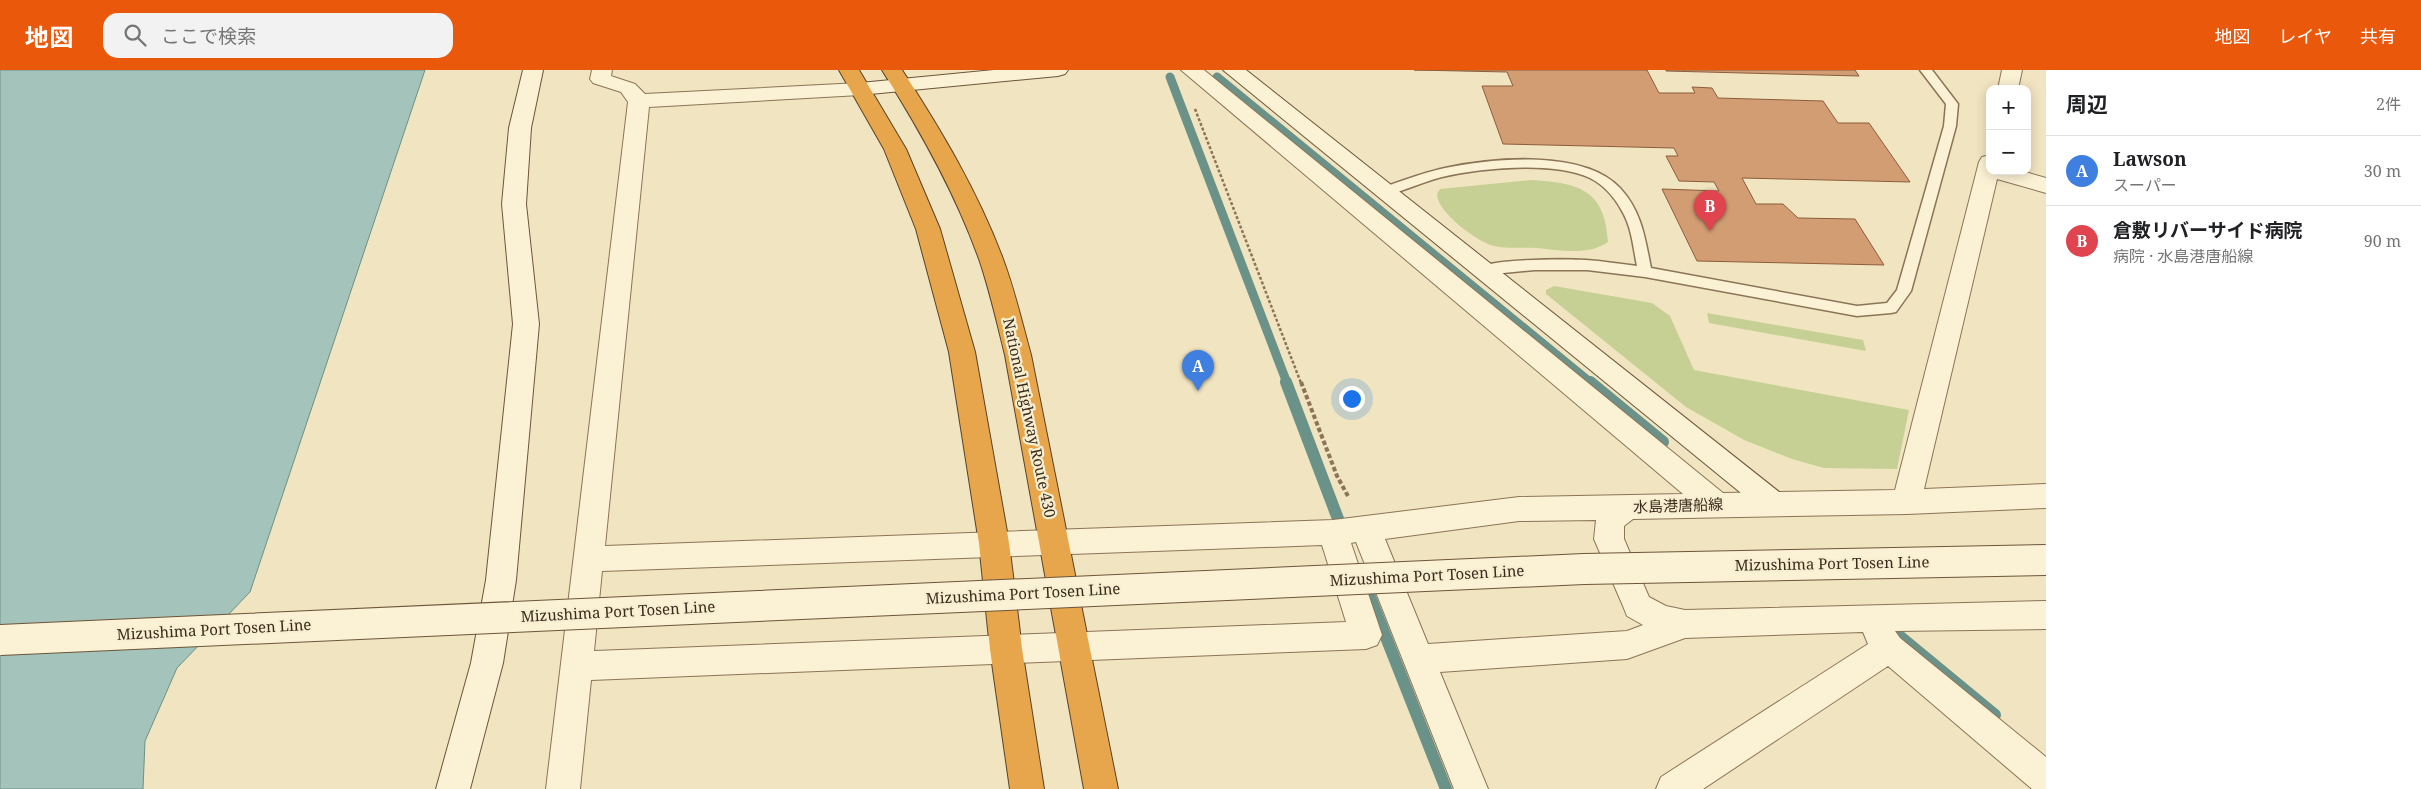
<!DOCTYPE html>
<html lang="ja">
<head>
<meta charset="utf-8">
<style>
	:root { --surface:#fff; --page:#f2f2f2; --text:#202124; --muted:#757577; --line:#e0e0e0; --accent:#ea580c }
	body { margin:0; font-family:"Noto Serif","Noto Sans JP",serif; background:var(--page); color:var(--text) }
	.controls { position:absolute; right:15px; top:15px; display:grid; overflow:hidden; border-radius:10px; box-shadow:0 2px 12px #0003 }
	.controls button { width:45px; height:45px; display:grid; place-items:center; padding:0; border:0; border-bottom:1px solid var(--line); background:var(--surface); color:var(--text); font:25px sans-serif }
	.you { position:absolute; left:1351px; top:328px; width:18px; height:18px; margin:-12px; border:4px solid #fff; border-radius:50%; background:#1a73e8; box-shadow:0 0 0 8px #1a73e833 }
	.badge { display:grid; place-items:center; width:32px; height:32px; border-radius:50%; background:var(--accent); color:#fff; font-size:16px; font-weight:700 }
	.pin { position:absolute; translate:-50% -41px; filter:drop-shadow(0 1px 2px #0008) }
	.pin::after { content:''; position:absolute; top:26px; width:18px; height:15px; background:inherit; clip-path:polygon(0 0,100% 0,50% 100%) }
	.list { margin:0; padding:0; list-style:none }
	h2 { display:flex; justify-content:space-between; align-items:center; height:65px; margin:0; padding:0 20px; font-size:21px }
	h2 small { font-size:16px; font-weight:400; color:var(--muted) }
	.list li { display:grid; grid-template-columns:32px 1fr auto; gap:15px; align-items:center; box-sizing:border-box; height:70px; padding:0 20px; border-top:1px solid var(--line) }
	.list b { display:block; font-size:19px; white-space:nowrap }
	.list p { margin:0; font-size:16px; white-space:nowrap; color:var(--muted) }
	.list em { font-size:16px; font-style:normal; color:var(--muted) }
	.icon { flex:none; width:28px; height:28px; fill:none; stroke:currentColor; stroke-width:2; stroke-linecap:round; stroke-linejoin:round }
	.map { position:relative; flex:none; width:2046px; height:719px; overflow:hidden }
	header { display:flex; align-items:center; gap:30px; box-sizing:border-box; height:70px; padding:0 25px; background:var(--accent); color:#fff }
	header strong { font-size:24px }
	nav { display:flex; gap:28px; margin-inline-start:auto; font-size:18px }
	.search { width:350px; height:45px; background:var(--page); display:flex; align-items:center; gap:12px; box-sizing:border-box; padding:0 18px; border-radius:15px; color:var(--muted); font-size:19px }
	main { display:flex }
	aside { flex:1; background:var(--surface) }
	.map>svg:first-child { display:block }
	.green { fill:#c7d094 }
	.water { fill:#a4c3ba; stroke:#6a9289 }
	.lines { fill:none; stroke-linecap:round; stroke-linejoin:round }
	.stream-far1 { stroke:#6a9289; stroke-width:9 }
	.stream { stroke:#6a9289; stroke-width:12 }
	.building { fill:#d29d73; stroke:#8d5d3b }
	.lane-casing { stroke:#8c7457; stroke-width:3 }
	.street-casing { stroke:#8c7457; stroke-width:2 }
	.secondary-casing { stroke:#6d553a; stroke-width:2 }
	.highway-casing { stroke:#59422b; stroke-width:2 }
	.path-far1 { stroke:#8c7457; stroke-width:2.5; stroke-dasharray:3 2; stroke-linecap:butt }
	.path { stroke:#8c7457; stroke-width:4; stroke-dasharray:4.5 2.5; stroke-linecap:butt }
	.lane { fill:#fbf1d4; fill-rule:evenodd }
	.street { fill:#fbf1d4; fill-rule:evenodd }
	.secondary { fill:#fbf1d4; fill-rule:evenodd }
	.highway { fill:#e7a64b; fill-rule:evenodd }
	.secondary-bridge-casing { stroke:#6d553a; stroke-width:32; stroke-linecap:butt }
	.secondary-bridge { stroke:#fbf1d4; stroke-width:30 }
	.labels { text-anchor:middle; stroke-width:4.5; stroke-linejoin:round; paint-order:stroke }
	.street-label { font-size:15px; fill:#3a2c1c; stroke:#f8eed1 }
</style>
</head>
<body>
<header>
<strong>地図</strong>
<div class="search"><svg class="icon" aria-label="search" viewBox="0 0 24 24"><circle cx="10" cy="10" r="6"/><path d="M15 15l6 6"/></svg>ここで検索</div>
<nav><a>地図</a><a>レイヤ</a><a>共有</a></nav>
</header>
<main>
<div class="map">
<svg width="2046" height="719" viewBox="0 0 2046 719">
	<rect width="100%" height="100%" fill="#f1e4c0"/>
	<path class="green" d="M1531 110C1577 113 1605 118 1608 172 1588 186 1560 180 1537 178 1523 177 1508 179 1494 176 1477 172 1437 142 1437 124L1440 119Z
		M1554 216 1652 233 1670 246 1694 300 1909 340 1897 399 1824 398 1792 389 1744 370 1686 337 1546 224V220Z
		M1707 243 1863 270 1866 281 1709 253Z"/>
	<path class="water" d="M0 0H425L250 522 177 598 145 671 143 719H0Z"/>
	<g class="lines">
		<path class="stream-far1" d="M1170 7 1287 313
			M1217 7 1591 313"/>
		<path class="stream" d="M1286 312 1343 462
			M1590 312 1663 372
			M1363 509 1446 719
			M1898 565 1995 645"/>
	</g>
	<path class="building" d="M1414 0H1647L1659 23H1695L1692 17 1712 18 1718 28 1823 31 1838 53H1869L1910 112 1742 108 1756 134H1783L1798 148 1855 149 1884 195 1697 191 1662 119 1719 121 1714 112 1679 111 1666 86H1678L1674 78 1503 74 1482 16H1513L1507 2Z
		M1666 0H1855L1859 6 1666 1Z"/>
	<g class="lines">
		<defs>
			<path id="lane" d="M1920 0H1932L1958 34 1956 56 1911 221 1896 242 1891 243 1857 246 1645 207 1587 200H1535L1483 205 1478 204 1476 200C1483 188 1570 189 1586 190 1603 191 1620 194 1637 196 1633 177 1632 158 1622 141 1615 128 1604 115 1590 108 1552 91 1482 98 1442 107 1422 112 1404 121 1384 126L1377 122 1379 119C1401 111 1422 103 1445 98 1492 88 1584 79 1620 118 1642 142 1645 168 1651 198L1857 236 1887 233 1897 220 1944 56 1946 34Z"/>
			<path id="street" d="M592 0H612L611 6 635 14 645 24 860 13 867 15 870 19 867 23 860 25 649 37 605 476 1333 450 1519 427 1683 424 1181 0H1204L1723 423 1895 420 1979 92 1982 87 1990 85V101H2022L2046 108V123L1997 109 1924 419 2046 414V438L1907 444 1633 449 1624 456V469L1649 527 1666 536 1685 540 2046 531V559L1895 561 1900 568 2046 687V719H2032L1888 596 1703 719H1656L1661 707 1868 574 1863 562 1685 568 1627 589 1440 602 1488 719H1454L1356 472 1351 473 1382 565 1377 575 1366 579 591 610 580 719H546L628 32 621 22 593 13 590 9ZM1596 450 1594 469 1623 536 1627 546 1643 555 1627 561 1428 574 1385 469 1519 451ZM1322 475 1346 552 594 581 602 501Z
				M2002 0H2022L2018 19H1998Z"/>
			<path id="secondary" d="M523 0H543L531 58 526 134 539 254 516 510 503 593 470 719H436L471 593 486 510 513 254 502 134 509 58Z
				M994 0H1068L1065 4 1058 6 860 25 853 23 850 19 853 15 860 13Z
				M1223 0H1246L1783 425 1787 433 1783 441 1773 445 1763 441Z"/>
			<path id="highway" d="M839 0H859L906 79 940 159 975 282 1009 473 1022 579 1044 719H1010L990 579 979 473 949 282 916 159 884 79Z
				M882 0H902C941 60 978 122 1003 189 1015 221 1022 253 1031 285L1118 719H1084L1005 285C997 253 990 221 979 189 955 122 920 60 882 0Z"/>
		</defs>
		<use href="#lane" class="lane-casing"/>
		<use href="#street" class="street-casing"/>
		<use href="#secondary" class="secondary-casing"/>
		<use href="#highway" class="highway-casing"/>
		<path class="path-far1" d="M1195 39 1301 313"/>
		<path class="path" d="M1301 312 1337 406 1349 428"/>
		<use href="#lane" class="lane"/>
		<use href="#street" class="street"/>
		<use href="#secondary" class="secondary"/>
		<use href="#highway" class="highway"/>
		<defs>
			<path id="secondary-bridge" d="M0 570 1584 499 2046 490"/>
		</defs>
		<use href="#secondary-bridge" class="secondary-bridge-casing"/>
		<use href="#secondary-bridge" class="secondary-bridge"/>
	</g>
	<g class="labels">
		<g class="street-label">
			<text transform="translate(1029 348) rotate(78)" y="5">National Highway Route 430</text>
			<text transform="translate(1678 436) rotate(-2)" y="5">水島港唐船線</text>
			<text transform="translate(1832 494) rotate(-1)" y="5">Mizushima Port Tosen Line</text>
			<text transform="translate(1427 506) rotate(-3)" y="5">Mizushima Port Tosen Line</text>
			<text transform="translate(1023 524) rotate(-3)" y="5">Mizushima Port Tosen Line</text>
			<text transform="translate(618 542) rotate(-3)" y="5">Mizushima Port Tosen Line</text>
			<text transform="translate(214 560) rotate(-3)" y="5">Mizushima Port Tosen Line</text>
		</g>
	</g>
</svg>
<div class="controls">
<button>+</button>
<button>−</button>
</div>
<div class="you"></div>
<div class="pin badge" style="left:1198px;top:321px;background:#3f7fe0">A</div>
<div class="pin badge" style="left:1710px;top:161px;background:#e0444e">B</div>
</div>
<aside>
<h2>周辺<small>2件</small></h2>
<ul class="list">
<li><span class="badge" style="background:#3f7fe0">A</span><div><b>Lawson</b><p>スーパー</p></div><em>30 m</em></li>
<li><span class="badge" style="background:#e0444e">B</span><div><b>倉敷リバーサイド病院</b><p>病院 · 水島港唐船線</p></div><em>90 m</em></li>
</ul>
</aside>
</main>
</body>
</html>
